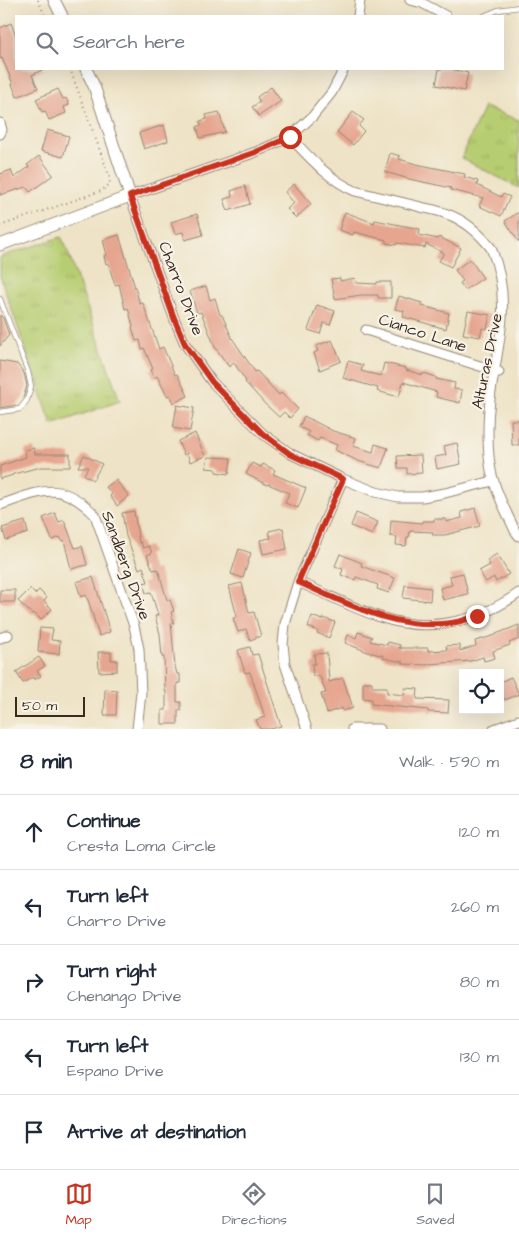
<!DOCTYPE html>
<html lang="en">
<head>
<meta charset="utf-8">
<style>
	:root { --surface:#fff; --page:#f6f6f7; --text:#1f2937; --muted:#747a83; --line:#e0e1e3; --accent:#c8321e }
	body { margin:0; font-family:"Architects Daughter",sans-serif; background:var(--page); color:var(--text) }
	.controls { position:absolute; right:15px; bottom:15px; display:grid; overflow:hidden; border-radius:0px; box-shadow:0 5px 20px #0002 }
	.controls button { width:45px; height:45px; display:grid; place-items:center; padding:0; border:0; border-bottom:1px solid var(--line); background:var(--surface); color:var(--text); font:25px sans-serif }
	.scale { position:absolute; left:15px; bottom:12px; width:70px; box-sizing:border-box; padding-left:5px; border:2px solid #3b2a1e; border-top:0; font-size:14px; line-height:18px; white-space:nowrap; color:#3b2a1e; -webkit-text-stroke:4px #f7f3e8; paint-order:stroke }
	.stop { position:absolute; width:15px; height:15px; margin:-11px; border:4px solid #c8321e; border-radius:50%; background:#fff }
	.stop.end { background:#c8321e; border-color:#fff; box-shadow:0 1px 5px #0008 }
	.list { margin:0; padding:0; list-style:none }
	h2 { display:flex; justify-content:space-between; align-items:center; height:65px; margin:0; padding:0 20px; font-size:21px }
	h2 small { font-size:16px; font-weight:400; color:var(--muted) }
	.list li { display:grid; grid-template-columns:32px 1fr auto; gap:15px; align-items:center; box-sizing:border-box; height:75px; padding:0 20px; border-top:1px solid var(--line) }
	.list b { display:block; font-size:19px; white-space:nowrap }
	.list p { margin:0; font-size:16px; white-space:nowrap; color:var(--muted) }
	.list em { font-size:16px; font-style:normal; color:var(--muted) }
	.icon { flex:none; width:28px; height:28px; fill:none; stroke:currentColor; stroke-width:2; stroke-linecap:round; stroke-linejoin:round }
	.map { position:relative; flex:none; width:519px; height:729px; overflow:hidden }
	.search { position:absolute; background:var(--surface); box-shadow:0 5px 20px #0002; left:15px; right:15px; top:15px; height:55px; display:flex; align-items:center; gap:12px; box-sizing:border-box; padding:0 18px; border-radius:0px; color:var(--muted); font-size:19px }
	.sheet { height:440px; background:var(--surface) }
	nav { display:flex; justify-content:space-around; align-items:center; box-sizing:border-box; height:70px; border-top:1px solid var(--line); background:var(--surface); font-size:14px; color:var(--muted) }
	nav a { display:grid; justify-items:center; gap:2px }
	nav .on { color:var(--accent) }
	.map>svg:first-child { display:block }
	.grass { fill:url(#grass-tufts); stroke:#797c48 }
	.building { fill:#e6a58f }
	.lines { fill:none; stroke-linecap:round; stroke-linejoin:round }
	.lane-casing { stroke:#948672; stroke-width:6 }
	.street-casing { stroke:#948672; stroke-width:11 }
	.secondary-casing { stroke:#948672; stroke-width:13 }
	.path { stroke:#948672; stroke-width:2; stroke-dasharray:1 4; stroke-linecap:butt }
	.lane { stroke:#fff; stroke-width:4.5 }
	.street { stroke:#fff; stroke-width:9 }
	.secondary { stroke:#fff; stroke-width:11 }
	.route { stroke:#c8321e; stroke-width:6 }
	.labels { text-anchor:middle; stroke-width:4.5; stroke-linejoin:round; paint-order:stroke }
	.street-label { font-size:16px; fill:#3b2a1e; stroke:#f7f3e8 }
</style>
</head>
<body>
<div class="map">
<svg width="519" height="729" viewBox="0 0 519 729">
	<defs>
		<pattern id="grass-tufts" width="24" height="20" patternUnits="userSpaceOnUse" patternTransform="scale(1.25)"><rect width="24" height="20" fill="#b7cd71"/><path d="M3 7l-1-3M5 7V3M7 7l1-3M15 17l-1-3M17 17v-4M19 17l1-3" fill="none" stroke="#9eb061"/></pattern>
	</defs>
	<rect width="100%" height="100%" fill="#f7f3e8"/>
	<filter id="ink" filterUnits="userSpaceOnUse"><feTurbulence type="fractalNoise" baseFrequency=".02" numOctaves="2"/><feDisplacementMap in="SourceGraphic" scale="10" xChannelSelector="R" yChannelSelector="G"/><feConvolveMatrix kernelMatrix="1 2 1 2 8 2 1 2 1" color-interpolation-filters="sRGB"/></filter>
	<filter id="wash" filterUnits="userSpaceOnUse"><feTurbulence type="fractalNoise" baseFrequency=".0096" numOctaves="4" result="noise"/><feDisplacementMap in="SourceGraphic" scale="20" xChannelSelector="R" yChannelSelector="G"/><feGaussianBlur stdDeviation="1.12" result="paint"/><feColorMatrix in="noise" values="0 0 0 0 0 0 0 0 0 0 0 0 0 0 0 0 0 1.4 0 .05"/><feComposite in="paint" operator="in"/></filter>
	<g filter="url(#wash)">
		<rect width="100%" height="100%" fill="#eee3c6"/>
		<path class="grass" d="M484 107 519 120V188L461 158Z
			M61 237 65 244 120 401 52 425 0 276V257Z"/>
		<g id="blocks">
			<path class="building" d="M11 23 16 37V69H44L32 75 38 88 17 97 12 84H13L2 58 0 59V28Z
				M439 69H451L468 73 464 91 436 85Z
				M271 87 281 101 259 116 252 107 260 102 257 97Z
				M58 89 63 99 66 98 69 105 64 107 66 113 49 120 45 111 42 112 36 99Z
				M219 112 225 132 200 138 197 127 201 125 200 121 207 119 206 115Z
				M353 112 364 120 359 126 364 131 353 145 337 132Z
				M164 125 168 141 144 149 139 133Z
				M47 130 69 136 63 157 41 151Z
				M390 153 400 156 399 159 416 164 465 174 464 177 478 181 477 185 501 197 503 194 510 197 501 216 479 206 483 198 451 190V188L409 179 385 172Z
				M39 156 53 175 30 192 26 187 0 195V174L11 170 14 178 29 167 27 165Z
				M294 184 311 204 296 218 287 209 294 203 285 192Z
				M245 186 250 204 228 211 224 199 232 197 231 191Z
				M345 212 374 223 375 220 420 229 419 235 438 239 439 237 461 248 451 267 439 261 444 253 426 244 425 248 397 243 396 245 386 243V240L354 232 353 235 339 230Z
				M519 212V242L505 221Z
				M197 214 203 235 185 240 183 232 175 234 171 222Z
				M119 235 140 304 143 303 159 349 163 347 175 375 177 374 188 396 174 403 170 395 167 396 157 376 154 378 150 370 153 369 144 348 142 349 140 340 136 341 132 327 133 326 128 308 125 309 119 284 115 285 108 263 106 264 104 256 107 255 103 240Z
				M470 259 483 278 465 290 460 283 463 281 455 270Z
				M340 278V281L355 278 356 283 377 284V282H391V298H378V295H361L335 299 331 279Z
				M206 286 210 300 215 298 220 315H222L232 338 255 372 257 371 279 395 281 393 298 409 290 418 284 412 279 417 265 404 245 382 246 381 234 363 229 367 215 347 201 312 197 313 190 291Z
				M399 296 422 303V306L449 313 446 329 403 317 404 311 395 309Z
				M317 305 335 311 330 325 324 323 320 334 308 330Z
				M468 311 490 315 487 329 482 328 480 337 463 334Z
				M0 315 3 318 9 335 0 346Z
				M332 340 341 361 320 370 314 353 318 351 316 346Z
				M0 361 17 364 24 373 27 386 23 398 16 405 0 408Z
				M348 361 363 365 361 371 381 376 384 363 406 368V370L423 375 424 373 436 377V379L455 383 454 389 462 390 460 403 436 397 437 392 403 382 399 397 377 391 378 388 343 378Z
				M177 405 194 408 190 431 173 428Z
				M304 416 333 431 356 438 353 446 373 452 375 444 388 448 381 468 358 461 335 450 337 445 320 438 318 441 307 435 309 432 299 427Z
				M511 420H519V445H512Z
				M195 433 205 456 190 462 187 453 184 455 178 441Z
				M457 443 461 464 437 469 435 457 446 455 444 446Z
				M34 448 35 454H70V467H41L13 474V475L0 479V466L26 457 25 450Z
				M84 455 102 464 93 480 84 475 88 467H78Z
				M421 455 422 473 407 474V468H398L397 456Z
				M208 457 231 458 229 474 216 472V469L206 468Z
				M252 463 261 467 263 464 275 470 273 474 306 488 298 508 285 503 289 493 268 484 267 485 246 474Z
				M116 480 129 496 117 506 110 496 112 494 106 487Z
				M475 508 480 526 445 535H432L433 532 410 531 409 537H407L406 546 396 545 397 537 390 536 391 520 422 523V521H434V519H446V522L462 518 461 512Z
				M134 511 139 543 141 542 143 548 149 546 152 553 147 555 153 570 158 569 167 600H170L174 611 171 612 174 623H171L175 666 177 674H180V683H177V702H181V710H178V724H162V710H166V691H165L164 657H162L160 634 155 616 158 615 151 592 146 593 143 583 148 582 143 567 139 569 126 536 122 513Z
				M55 513 59 522 64 520 75 548 82 546 87 565 71 569 64 540 62 541 60 537 52 540 43 518Z
				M356 513 378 522 372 535 351 526Z
				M25 521 28 533 6 540 2 528Z
				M283 528 287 549 263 554 260 540 271 538 269 531Z
				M239 549 251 553 243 578 231 574Z
				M340 554 362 563 361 566 395 578 389 593 377 589 378 585 356 577 355 580 341 575 343 569 335 566Z
				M497 554 509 574 496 582 494 577 486 582 479 571 490 565 487 560Z
				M463 573 468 594 443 600 440 588 452 585 450 576Z
				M93 577 110 632 99 636 89 603 86 595 81 597 76 582Z
				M242 583 249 613 254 612 261 636 250 640 246 629 238 632 233 618 237 617 229 586Z
				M405 585 431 588 430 601 403 598Z
				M30 589 35 594 39 590 47 598 44 601 52 609 41 620 34 613 32 614 18 601Z
				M0 590H15V602H0Z
				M312 616 322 620 323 618 335 622 329 638 317 633 318 631 308 627Z
				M519 625V639L509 643 510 645 493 651 495 658 484 661 483 657 471 661 428 664V665L403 664V662L383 658 384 656 368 652 345 643 348 635 356 638 358 632 372 637 370 641 387 645 388 642 400 645 399 648H428V651L447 650 446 646 460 645V651L476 646 475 641 496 635V634Z
				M40 628 53 629 51 640 60 641 59 654 38 652Z
				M250 647 252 655 258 654 281 726 271 729H260L256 720 265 717 250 672 245 673 238 650Z
				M98 652H111V660H117V671L99 672Z
				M327 653 329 682 343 678 353 708 343 711 342 708 327 713 321 694 326 693 320 676H313L312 664H315L314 654Z
				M39 657 45 666 37 671 41 676 34 680 33 677 23 683 16 672Z
				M511 677 519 694 505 700 504 698 500 699V682Z
				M363 682H372V687H387V693L404 695 405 688 418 689 417 699 449 700 448 713 428 712V710L371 704V699L363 698Z
				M105 689 117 690 116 715H104Z"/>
		</g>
	</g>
	<g filter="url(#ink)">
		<use href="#blocks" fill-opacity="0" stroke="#948672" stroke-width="1"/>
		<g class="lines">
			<defs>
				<path id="lane" d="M484 16 498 10 519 7
					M0 299 28 372 31 386 27 400 20 409 0 412"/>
				<path id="street" d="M410 0 422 3 446 16
					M358 16 360 0
					M344 69 332 92 313 116 290 137 256 152 130 196 174 318 185 344 212 382 263 434 291 454 343 479 376 492 398 497H422L445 493 493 481
					M0 123 2 130 0 134
					M290 137C310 158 328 179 355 191 375 196 396 201 417 206 427 209 437 210 447 214 464 220 480 234 491 248 519 314 487 366 488 433 488 449 489 467 494 482 499 499 508 515 515 531L519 536
					M366 330 499 372
					M0 505C41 491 60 479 95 515L134 626 139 649 141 693 137 729
					M298 582C325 593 352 608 380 617 429 634 478 622 519 593
					M0 638 8 635
					M307 729 285 664 283 644 285 624 298 582 343 479
					M352 729H380
					M494 729 519 720"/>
				<path id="secondary" d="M54 0 62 16
					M0 245 130 196 94 86 86 69"/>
			</defs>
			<use href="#lane" class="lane-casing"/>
			<use href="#street" class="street-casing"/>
			<use href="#secondary" class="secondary-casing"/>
			<path class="path" d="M38 0 45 16
				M0 226 101 191 110 184 109 175 70 69"/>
			<use href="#lane" class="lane"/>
			<use href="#street" class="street"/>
			<use href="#secondary" class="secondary"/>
		</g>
	</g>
	<g class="lines" filter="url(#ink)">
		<path class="route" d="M290 137 256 152 130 196 174 318 185 344 212 382 263 434 290 454 343 479 298 582C347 603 396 631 451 623 460 622 468 619 477 616"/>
	</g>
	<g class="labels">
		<g class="street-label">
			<text transform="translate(182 288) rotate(69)" y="6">Charro Drive</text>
			<text transform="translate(423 332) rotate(18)" y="6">Cianco Lane</text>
			<text transform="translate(486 361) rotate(-78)" y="6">Alturas Drive</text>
			<text transform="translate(127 565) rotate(70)" y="6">Sandberg Drive</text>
		</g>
	</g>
</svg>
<div class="controls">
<button><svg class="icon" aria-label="locate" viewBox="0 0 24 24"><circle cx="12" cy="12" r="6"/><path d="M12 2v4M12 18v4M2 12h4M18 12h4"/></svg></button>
</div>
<div class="scale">50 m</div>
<div class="stop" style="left:290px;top:137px"></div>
<div class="stop end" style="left:477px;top:616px"></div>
<div class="search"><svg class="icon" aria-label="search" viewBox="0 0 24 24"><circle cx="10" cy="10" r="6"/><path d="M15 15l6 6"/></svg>Search here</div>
</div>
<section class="sheet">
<h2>8 min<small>Walk · 590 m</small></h2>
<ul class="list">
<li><svg class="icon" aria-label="ahead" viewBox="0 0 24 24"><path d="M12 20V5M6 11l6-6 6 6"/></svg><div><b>Continue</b><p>Cresta Loma Circle</p></div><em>120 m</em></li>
<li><svg class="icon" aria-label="left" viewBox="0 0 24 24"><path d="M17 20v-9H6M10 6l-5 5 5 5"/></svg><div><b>Turn left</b><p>Charro Drive</p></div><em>260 m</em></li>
<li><svg class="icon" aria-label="right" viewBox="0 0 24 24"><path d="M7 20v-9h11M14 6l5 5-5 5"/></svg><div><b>Turn right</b><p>Chenango Drive</p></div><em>80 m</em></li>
<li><svg class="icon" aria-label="left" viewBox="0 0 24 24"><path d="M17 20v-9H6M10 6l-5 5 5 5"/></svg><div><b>Turn left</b><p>Espano Drive</p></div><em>130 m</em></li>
<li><svg class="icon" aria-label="arrive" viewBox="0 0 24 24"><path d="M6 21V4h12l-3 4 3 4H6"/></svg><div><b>Arrive at destination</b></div></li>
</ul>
</section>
<nav>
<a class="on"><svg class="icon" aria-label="map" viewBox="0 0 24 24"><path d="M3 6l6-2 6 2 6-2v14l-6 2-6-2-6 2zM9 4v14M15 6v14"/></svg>Map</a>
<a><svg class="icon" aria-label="directions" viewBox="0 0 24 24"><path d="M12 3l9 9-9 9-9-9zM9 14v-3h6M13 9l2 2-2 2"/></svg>Directions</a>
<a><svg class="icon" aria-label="saved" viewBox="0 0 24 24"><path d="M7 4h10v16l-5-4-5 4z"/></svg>Saved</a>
</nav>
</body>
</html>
